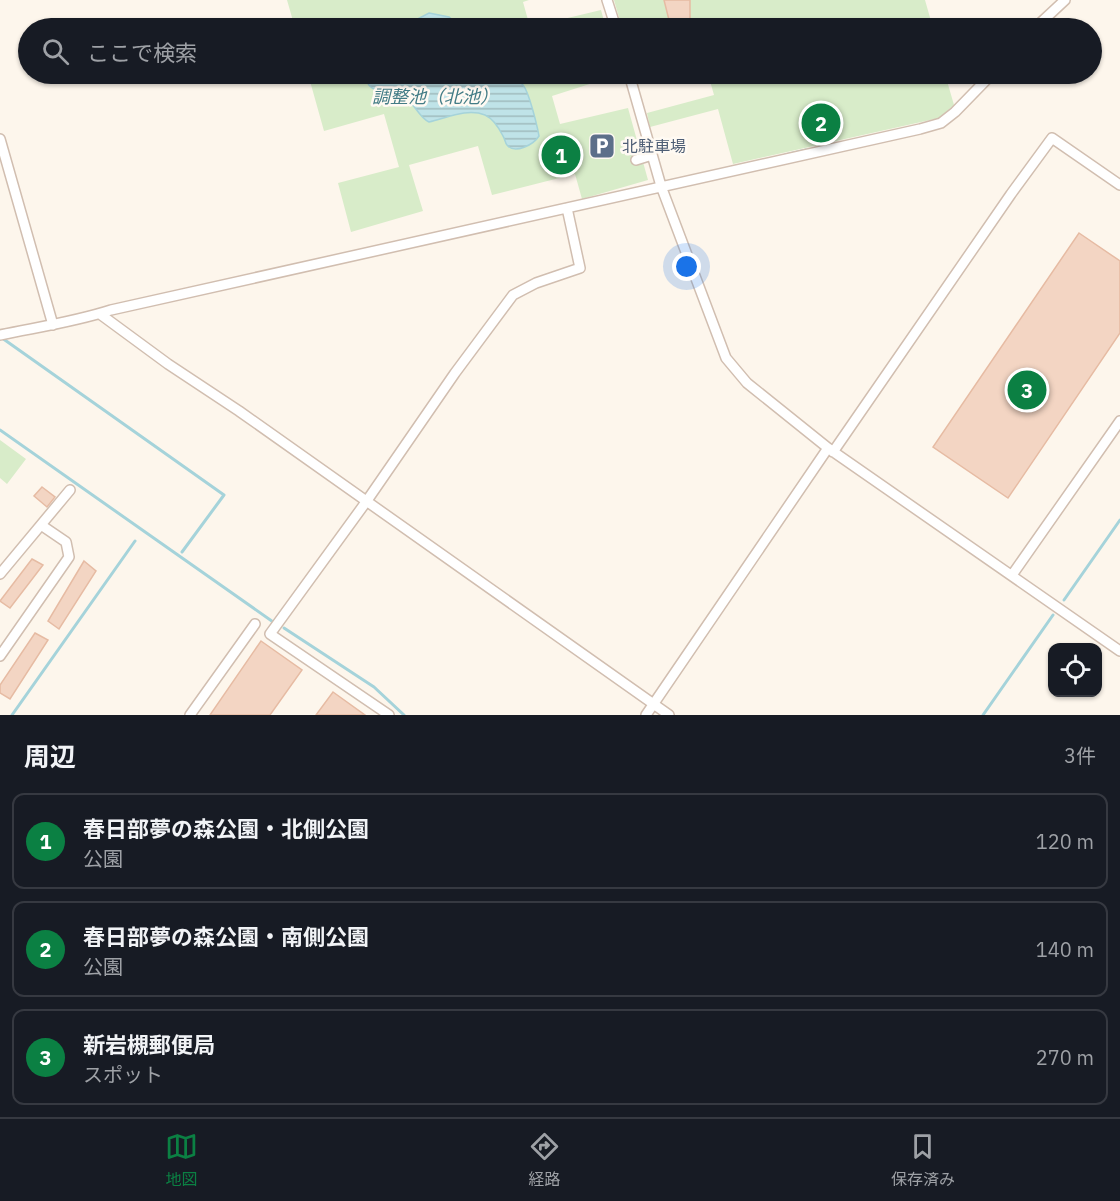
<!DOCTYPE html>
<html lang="ja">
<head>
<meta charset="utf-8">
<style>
	:root { --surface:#171b24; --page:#20242c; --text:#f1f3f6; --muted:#9ea1a6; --line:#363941; --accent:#0b8043 }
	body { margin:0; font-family:"IBM Plex Sans","Noto Sans JP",sans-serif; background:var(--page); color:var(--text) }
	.controls { position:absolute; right:18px; bottom:18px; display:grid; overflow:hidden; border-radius:12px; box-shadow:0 2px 4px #0004 }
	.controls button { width:54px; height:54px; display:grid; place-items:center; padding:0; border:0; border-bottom:2px solid var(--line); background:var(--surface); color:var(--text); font:30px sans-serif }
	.you { position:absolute; left:687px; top:267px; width:21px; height:21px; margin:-15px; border:4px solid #fff; border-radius:50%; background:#1a73e8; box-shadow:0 0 0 9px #1a73e833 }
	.badge { display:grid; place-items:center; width:39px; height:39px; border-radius:50%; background:var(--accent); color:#fff; font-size:20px; font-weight:700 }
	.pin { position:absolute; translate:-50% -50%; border:3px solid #fff; box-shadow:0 2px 6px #0006 }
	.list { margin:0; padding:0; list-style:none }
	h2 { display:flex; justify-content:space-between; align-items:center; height:78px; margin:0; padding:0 24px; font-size:26px }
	h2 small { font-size:20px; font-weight:400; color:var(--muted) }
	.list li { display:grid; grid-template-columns:39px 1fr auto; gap:18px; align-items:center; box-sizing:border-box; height:96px; margin:0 12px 12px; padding:0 12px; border:2px solid var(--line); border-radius:12px }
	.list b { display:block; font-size:22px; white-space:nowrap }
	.list p { margin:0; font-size:20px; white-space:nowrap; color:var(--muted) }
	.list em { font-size:20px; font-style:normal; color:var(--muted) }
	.icon { flex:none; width:33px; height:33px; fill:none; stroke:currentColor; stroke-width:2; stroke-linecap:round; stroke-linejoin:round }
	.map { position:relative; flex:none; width:1120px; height:715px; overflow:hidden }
	.search { position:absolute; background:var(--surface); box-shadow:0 2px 4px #0004; left:18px; right:18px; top:18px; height:66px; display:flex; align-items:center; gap:15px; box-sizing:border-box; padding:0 21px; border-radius:33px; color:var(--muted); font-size:22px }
	.sheet { height:402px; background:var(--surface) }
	nav { display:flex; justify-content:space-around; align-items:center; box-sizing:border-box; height:84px; border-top:2px solid var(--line); background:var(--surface); font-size:16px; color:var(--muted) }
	nav a { display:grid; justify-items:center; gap:3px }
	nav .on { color:var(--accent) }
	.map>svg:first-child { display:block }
	.park { fill:#d8ecc9 }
	.water { fill:url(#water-rules); stroke:#a5d3da; stroke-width:1.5 }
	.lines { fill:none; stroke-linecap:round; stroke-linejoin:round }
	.stream { stroke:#a5d3da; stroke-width:3 }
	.building { fill:#f3d5c3; stroke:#e6bba3; stroke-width:1.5 }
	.minor-casing { stroke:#d1beb0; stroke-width:12 }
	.minor { stroke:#fff; stroke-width:9 }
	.labels { text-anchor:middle; stroke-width:5; stroke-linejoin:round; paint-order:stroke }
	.service-label { font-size:16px; fill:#4e5e75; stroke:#fffaf3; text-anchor:start }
	.water-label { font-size:18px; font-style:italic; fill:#437c86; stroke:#fffaf3 }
</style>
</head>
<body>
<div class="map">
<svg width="1120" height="715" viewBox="0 0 1120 715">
	<defs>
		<pattern id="water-rules" width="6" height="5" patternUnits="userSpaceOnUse" patternTransform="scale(1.5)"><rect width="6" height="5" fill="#bfe3e8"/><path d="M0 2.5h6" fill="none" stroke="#a0bbbe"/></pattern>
	</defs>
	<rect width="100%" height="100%" fill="#fdf6ec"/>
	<path class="park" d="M287 0H529L523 2 530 27 601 10 606 28H295Z
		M614 0H925L933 28H622Z
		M308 74H617L618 75 552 96 560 124 628 108 648 180 582 199 575 174 492 195 478 146 409 165 423 211 351 232 338 183 399 167 384 114 324 131Z
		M708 74H945L954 105 939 118 733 164 718 109 650 127 647 113 714 95Z
		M0 440 26 459 7 484 0 478Z"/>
	<path class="water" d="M429 13 449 17 462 28H403L408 24Z
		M366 74H501C508 77 519 79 523 85 529 92 537 125 539 136 534 144 515 155 507 145 505 143 505 139 503 136 499 128 494 119 485 115 467 108 447 118 429 122 418 117 413 100 402 95 388 89 365 96 366 74Z"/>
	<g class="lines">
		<path class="stream" d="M819 147 831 144
			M785 155 806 150
			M2 338 224 495 182 552
			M0 430 276 624
			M1064 600 1120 520
			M284 628 374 687 404 715
			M12 715 135 541
			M983 715 1053 615"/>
	</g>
	<path class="building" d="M664 0H690V18L693 28H671Z
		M1079 233 1120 261V333L1008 498 933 447Z
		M42 487 55 497 47 507 34 496Z
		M32 559 43 565 10 608 0 601Z
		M84 561 96 571 59 629 48 621Z
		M35 633 48 640 10 699 0 693V685Z
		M261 641 302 670 270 715H210Z
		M333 692 365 715H316Z"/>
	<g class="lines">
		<defs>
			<path id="minor" d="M607 0 616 28
				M624 28 635 25
				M1035 28 1065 0
				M629 74 661 186 726 358 747 383 828 448 1120 651
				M0 139 53 325
				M636 160 652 155
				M100 314 168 364 239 411 669 715
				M0 335C38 327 74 322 111 310L920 129 941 123 955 112 992 74
				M833 452 1011 194 1052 138 1120 185
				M0 574 70 490
				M1012 575 1120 421
				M0 656 69 557 66 542 41 525
				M190 715 255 624
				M389 715 270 634 366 502 455 373 513 295 536 283 580 268 567 208
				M646 715 828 448"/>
		</defs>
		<use href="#minor" class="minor-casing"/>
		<use href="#minor" class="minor"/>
	</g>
	<defs>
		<symbol id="parking-square" viewBox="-11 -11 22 22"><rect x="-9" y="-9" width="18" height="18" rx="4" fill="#5c6f8a" stroke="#fffaf3"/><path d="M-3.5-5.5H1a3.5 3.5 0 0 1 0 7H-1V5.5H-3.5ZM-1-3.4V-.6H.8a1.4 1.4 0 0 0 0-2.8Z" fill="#fff"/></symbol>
	</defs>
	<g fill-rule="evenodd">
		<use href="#parking-square" x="587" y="131" width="30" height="30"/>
	</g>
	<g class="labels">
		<g class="service-label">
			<text x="622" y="152">北駐車場</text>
		</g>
		<g class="water-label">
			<text x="435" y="103">調整池（北池）</text>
		</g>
	</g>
</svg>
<div class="controls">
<button><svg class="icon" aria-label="locate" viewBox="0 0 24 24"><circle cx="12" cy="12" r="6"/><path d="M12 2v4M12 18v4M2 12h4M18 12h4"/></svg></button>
</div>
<div class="you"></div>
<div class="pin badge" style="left:561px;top:155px">1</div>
<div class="pin badge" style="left:821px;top:123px">2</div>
<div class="pin badge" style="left:1027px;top:390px">3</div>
<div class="search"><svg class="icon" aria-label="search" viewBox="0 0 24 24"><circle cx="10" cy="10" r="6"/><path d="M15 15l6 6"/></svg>ここで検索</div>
</div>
<section class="sheet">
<h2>周辺<small>3件</small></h2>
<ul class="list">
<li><span class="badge">1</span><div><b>春日部夢の森公園・北側公園</b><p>公園</p></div><em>120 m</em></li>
<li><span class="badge">2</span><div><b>春日部夢の森公園・南側公園</b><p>公園</p></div><em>140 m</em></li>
<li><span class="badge">3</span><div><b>新岩槻郵便局</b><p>スポット</p></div><em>270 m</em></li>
</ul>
</section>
<nav>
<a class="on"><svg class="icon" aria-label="map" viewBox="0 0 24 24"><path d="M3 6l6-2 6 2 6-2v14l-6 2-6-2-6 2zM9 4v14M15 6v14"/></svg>地図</a>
<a><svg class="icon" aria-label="directions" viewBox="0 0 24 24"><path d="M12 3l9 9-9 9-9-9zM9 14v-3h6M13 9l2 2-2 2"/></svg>経路</a>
<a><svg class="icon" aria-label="saved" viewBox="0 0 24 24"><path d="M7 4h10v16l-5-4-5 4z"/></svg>保存済み</a>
</nav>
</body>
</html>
